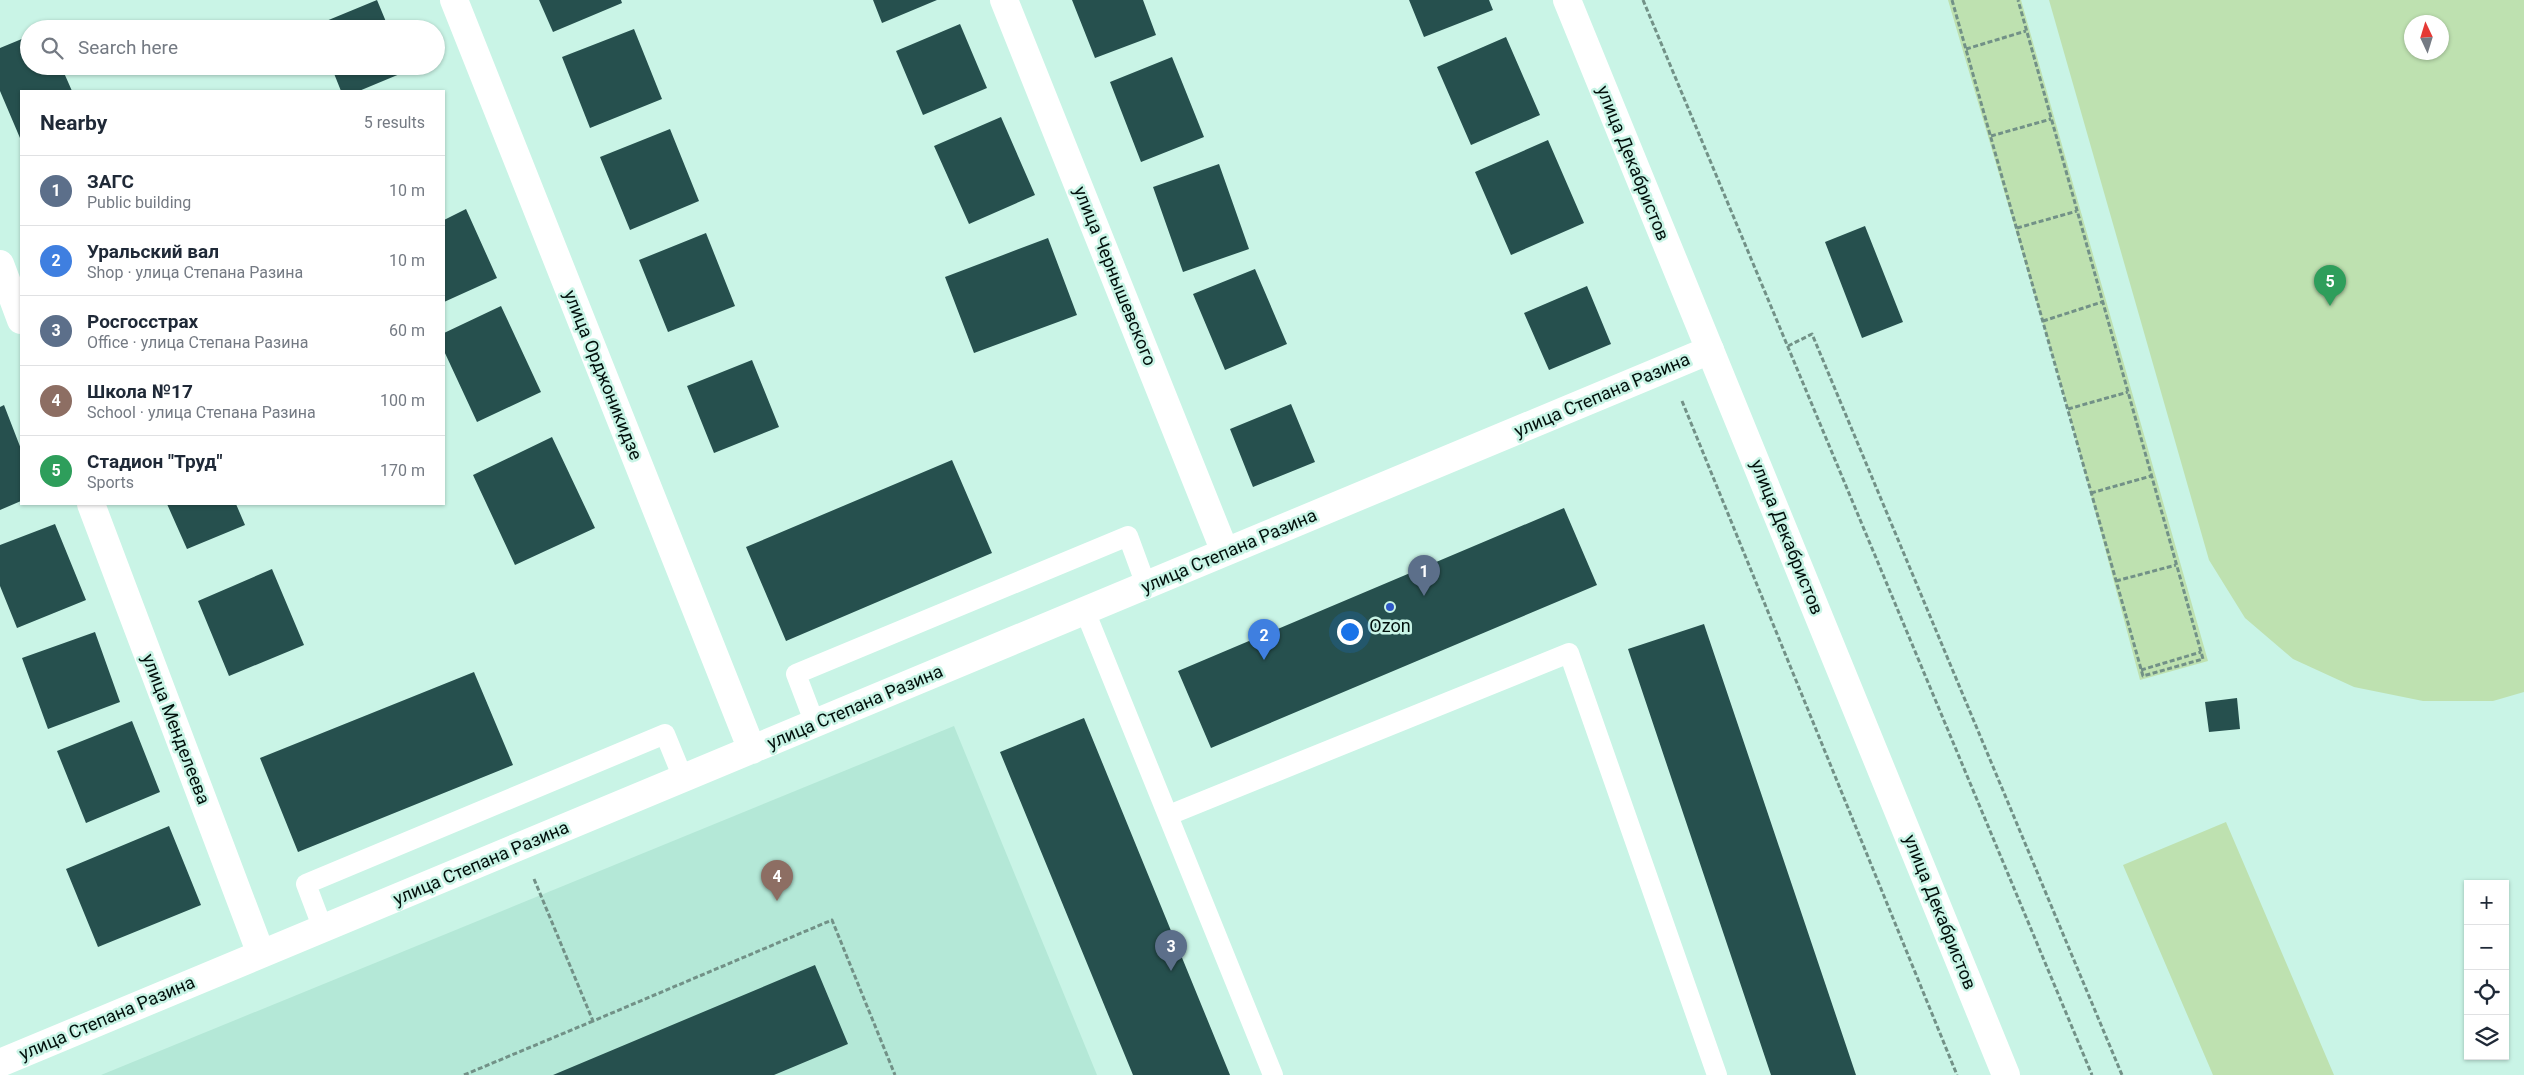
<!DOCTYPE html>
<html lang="en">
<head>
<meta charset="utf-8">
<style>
	:root { --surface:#fff; --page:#f2f2f3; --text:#1f2937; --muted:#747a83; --line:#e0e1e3; --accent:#b45309 }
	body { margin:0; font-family:Roboto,sans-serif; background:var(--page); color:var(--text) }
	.controls { position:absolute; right:15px; bottom:15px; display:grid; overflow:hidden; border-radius:0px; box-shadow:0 1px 4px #0004 }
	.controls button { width:45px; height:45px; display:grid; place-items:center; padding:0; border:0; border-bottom:1px solid var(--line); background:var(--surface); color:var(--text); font:25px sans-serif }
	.compass { position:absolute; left:2404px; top:15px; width:45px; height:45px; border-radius:50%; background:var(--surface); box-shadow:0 1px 4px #0004; rotate:356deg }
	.you { position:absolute; left:1349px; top:631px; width:18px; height:18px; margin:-12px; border:4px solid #fff; border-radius:50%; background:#1a73e8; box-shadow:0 0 0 8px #1a73e833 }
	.badge { display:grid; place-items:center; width:32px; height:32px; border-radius:50%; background:var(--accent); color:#fff; font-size:16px; font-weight:700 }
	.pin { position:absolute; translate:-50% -41px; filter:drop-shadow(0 1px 2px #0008) }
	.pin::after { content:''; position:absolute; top:26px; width:18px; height:15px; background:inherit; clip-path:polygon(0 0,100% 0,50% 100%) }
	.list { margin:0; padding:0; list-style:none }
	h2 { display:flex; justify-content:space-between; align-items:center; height:65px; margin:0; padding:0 20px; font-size:21px }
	h2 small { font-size:16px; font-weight:400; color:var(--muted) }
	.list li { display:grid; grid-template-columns:32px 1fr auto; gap:15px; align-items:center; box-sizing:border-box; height:70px; padding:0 20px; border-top:1px solid var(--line) }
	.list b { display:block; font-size:19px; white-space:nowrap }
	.list p { margin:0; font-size:16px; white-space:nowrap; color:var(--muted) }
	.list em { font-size:16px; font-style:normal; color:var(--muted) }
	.icon { flex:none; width:28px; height:28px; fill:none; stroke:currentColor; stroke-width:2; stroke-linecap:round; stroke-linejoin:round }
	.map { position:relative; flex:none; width:2524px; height:1075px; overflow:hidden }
	.search { position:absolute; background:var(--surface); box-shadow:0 1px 4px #0004; left:20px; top:20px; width:425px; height:55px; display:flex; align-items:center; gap:12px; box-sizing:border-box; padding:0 18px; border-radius:28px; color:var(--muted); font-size:19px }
	.panel { position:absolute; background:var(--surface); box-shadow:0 1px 4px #0004; left:20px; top:90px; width:425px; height:415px; border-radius:0px }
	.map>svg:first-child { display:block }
	.built { fill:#b4e8d7 }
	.green { fill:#bee1b0; fill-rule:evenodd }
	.building { fill:#26504e }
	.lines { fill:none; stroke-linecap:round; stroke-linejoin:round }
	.path { stroke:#729187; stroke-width:3; stroke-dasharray:5 2.5; stroke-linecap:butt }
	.service { stroke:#fff; stroke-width:20 }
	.minor { stroke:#fff; stroke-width:28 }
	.tertiary { stroke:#fff; stroke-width:28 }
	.poi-dot { fill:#2e57c7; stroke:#c9f4e6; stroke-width:2 }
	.labels { text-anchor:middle; stroke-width:5; stroke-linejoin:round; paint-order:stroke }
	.street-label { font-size:18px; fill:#02100c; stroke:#c9f4e6 }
	.poi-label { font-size:18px; fill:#02100c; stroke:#c9f4e6 }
</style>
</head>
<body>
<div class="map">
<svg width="2524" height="1075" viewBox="0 0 2524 1075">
	<rect width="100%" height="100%" fill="#c9f4e6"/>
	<path class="built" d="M954 726 1097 1075H101Z"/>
	<path class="green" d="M1948 0H2021L2208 661 2140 680 2068 409Z
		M2049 0H2524V692L2493 701H2423L2354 687 2293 659 2245 618 2209 560ZM2442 22V52H2412V22Z
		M2226 822 2334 1075H2213L2123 865Z"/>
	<path class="building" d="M377 0 389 29H315L314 26Z
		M539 0H621L622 3 553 32Z
		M873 0H937L882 23Z
		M1072 0H1143L1156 35 1095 58Z
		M1409 0H1489L1493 10 1424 37Z
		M960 24 987 88 923 115 896 51Z
		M634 29 662 99 590 128 562 57Z
		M29 36V66H61L72 91H21L20 138 0 91V48Z
		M1506 37 1540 115 1471 145 1437 67Z
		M1172 57 1204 137 1141 162 1110 82Z
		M331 66H405L407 71 359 91H341Z
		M1001 117 1035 195 969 224 934 146Z
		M670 129 699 201 630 230 600 157Z
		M1548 140 1584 223 1511 255 1475 172Z
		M1219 164 1249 249 1183 272 1153 187Z
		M466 209 497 278 444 302V220Z
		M1865 226 1903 322 1862 338 1825 242Z
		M706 233 735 306 668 332 639 260Z
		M1048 238 1077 315 974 353 945 277Z
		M1255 269 1287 344 1225 370 1193 294Z
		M1587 286 1611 344 1549 370 1524 313Z
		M501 306 541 392 477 422 444 351V333Z
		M752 360 779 427 714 453 687 386Z
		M1291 404 1315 462 1253 487 1230 429Z
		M4 405 21 449V501L0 510V407Z
		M552 437 595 528 515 565 473 475Z
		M952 460 992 553 786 641 746 547Z
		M167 504H236L245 525 187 549Z
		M1564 508 1597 585 1211 748 1178 671Z
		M55 524 86 600 17 628 0 586V545Z
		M272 569 304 645 229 676 198 601Z
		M1704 624 1856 1075H1771L1628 649Z
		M95 632 120 702 48 729 22 658Z
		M474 672 513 765 298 852 260 758Z
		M2237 698 2240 729 2209 732 2205 702Z
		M1084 718 1230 1075H1133L1000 752Z
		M132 721 160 792 86 823 57 751Z
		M169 826 201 905 98 947 66 869Z
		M815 965 848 1044 774 1075H553Z"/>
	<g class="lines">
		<path class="path" d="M1643 0 2092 1075
			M1952 0 2143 676 2203 659 2018 0
			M1966 49 2026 31
			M1991 136 2051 119
			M2017 228 2077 211
			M2043 321 2102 302
			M1788 346 1812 334 2122 1075
			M1682 401 1957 1075
			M2068 409 2128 392
			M2091 493 2151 476
			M2116 581 2176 565
			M2141 670 2201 652
			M534 879 593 1021 832 920 895 1075
			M464 1075 593 1021"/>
		<path class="service" d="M1085 611 1273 1075
			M815 724 796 674 1128 536 1146 585
			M1169 815 1569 653 1717 1075
			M323 929 306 884 665 734 683 778"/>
		<path class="minor" d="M454 0 752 750
			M1004 0 1225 552
			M0 264 21 320
			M91 504 261 954
			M0 1063 1710 350"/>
		<path class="tertiary" d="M1567 0 2006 1075"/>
	</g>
	<circle class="poi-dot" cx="1390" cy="607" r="5"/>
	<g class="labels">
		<g class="street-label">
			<text transform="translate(1633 163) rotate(68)" y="6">улица Декабристов</text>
			<text transform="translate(1115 276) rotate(68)" y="6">улица Чернышевского</text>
			<text transform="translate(603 375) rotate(68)" y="6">улица Орджоникидзе</text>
			<text transform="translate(1602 395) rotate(-23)" y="6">улица Степана Разина</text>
			<text transform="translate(1787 537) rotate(68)" y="6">улица Декабристов</text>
			<text transform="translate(1229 551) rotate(-23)" y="6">улица Степана Разина</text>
			<text transform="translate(855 707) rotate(-23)" y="6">улица Степана Разина</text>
			<text transform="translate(176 729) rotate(69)" y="6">улица Менделеева</text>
			<text transform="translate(481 863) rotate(-23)" y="6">улица Степана Разина</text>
			<text transform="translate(1940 912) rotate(68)" y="6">улица Декабристов</text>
			<text transform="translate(107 1018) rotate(-23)" y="6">улица Степана Разина</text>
		</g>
		<g class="poi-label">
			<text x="1390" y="632">Ozon</text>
		</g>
	</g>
</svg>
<div class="controls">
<button>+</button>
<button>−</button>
<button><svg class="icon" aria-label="locate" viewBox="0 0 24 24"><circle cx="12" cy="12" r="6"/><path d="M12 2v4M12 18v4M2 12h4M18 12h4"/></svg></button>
<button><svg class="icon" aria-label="layers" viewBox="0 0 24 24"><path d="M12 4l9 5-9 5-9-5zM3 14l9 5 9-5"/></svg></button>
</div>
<svg class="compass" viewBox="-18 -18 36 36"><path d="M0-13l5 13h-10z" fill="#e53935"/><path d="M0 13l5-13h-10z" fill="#747a83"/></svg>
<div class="you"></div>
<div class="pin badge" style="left:1424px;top:596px;background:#5c6f8a">1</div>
<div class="pin badge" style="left:1264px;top:660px;background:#3f7fe0">2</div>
<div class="pin badge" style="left:1171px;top:971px;background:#5c6f8a">3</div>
<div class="pin badge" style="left:777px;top:901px;background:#8d6e63">4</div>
<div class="pin badge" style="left:2330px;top:306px;background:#2e9e5b">5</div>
<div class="search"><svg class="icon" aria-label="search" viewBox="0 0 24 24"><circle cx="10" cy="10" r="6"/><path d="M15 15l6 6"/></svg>Search here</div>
<section class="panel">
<h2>Nearby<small>5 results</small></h2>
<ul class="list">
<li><span class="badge" style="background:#5c6f8a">1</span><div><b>ЗАГС</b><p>Public building</p></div><em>10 m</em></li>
<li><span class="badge" style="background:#3f7fe0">2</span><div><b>Уральский вал</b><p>Shop · улица Степана Разина</p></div><em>10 m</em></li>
<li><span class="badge" style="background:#5c6f8a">3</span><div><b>Росгосстрах</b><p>Office · улица Степана Разина</p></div><em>60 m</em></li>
<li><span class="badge" style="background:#8d6e63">4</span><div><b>Школа №17</b><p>School · улица Степана Разина</p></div><em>100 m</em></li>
<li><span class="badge" style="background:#2e9e5b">5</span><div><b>Стадион &quot;Труд&quot;</b><p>Sports</p></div><em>170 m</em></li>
</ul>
</section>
</div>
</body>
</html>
